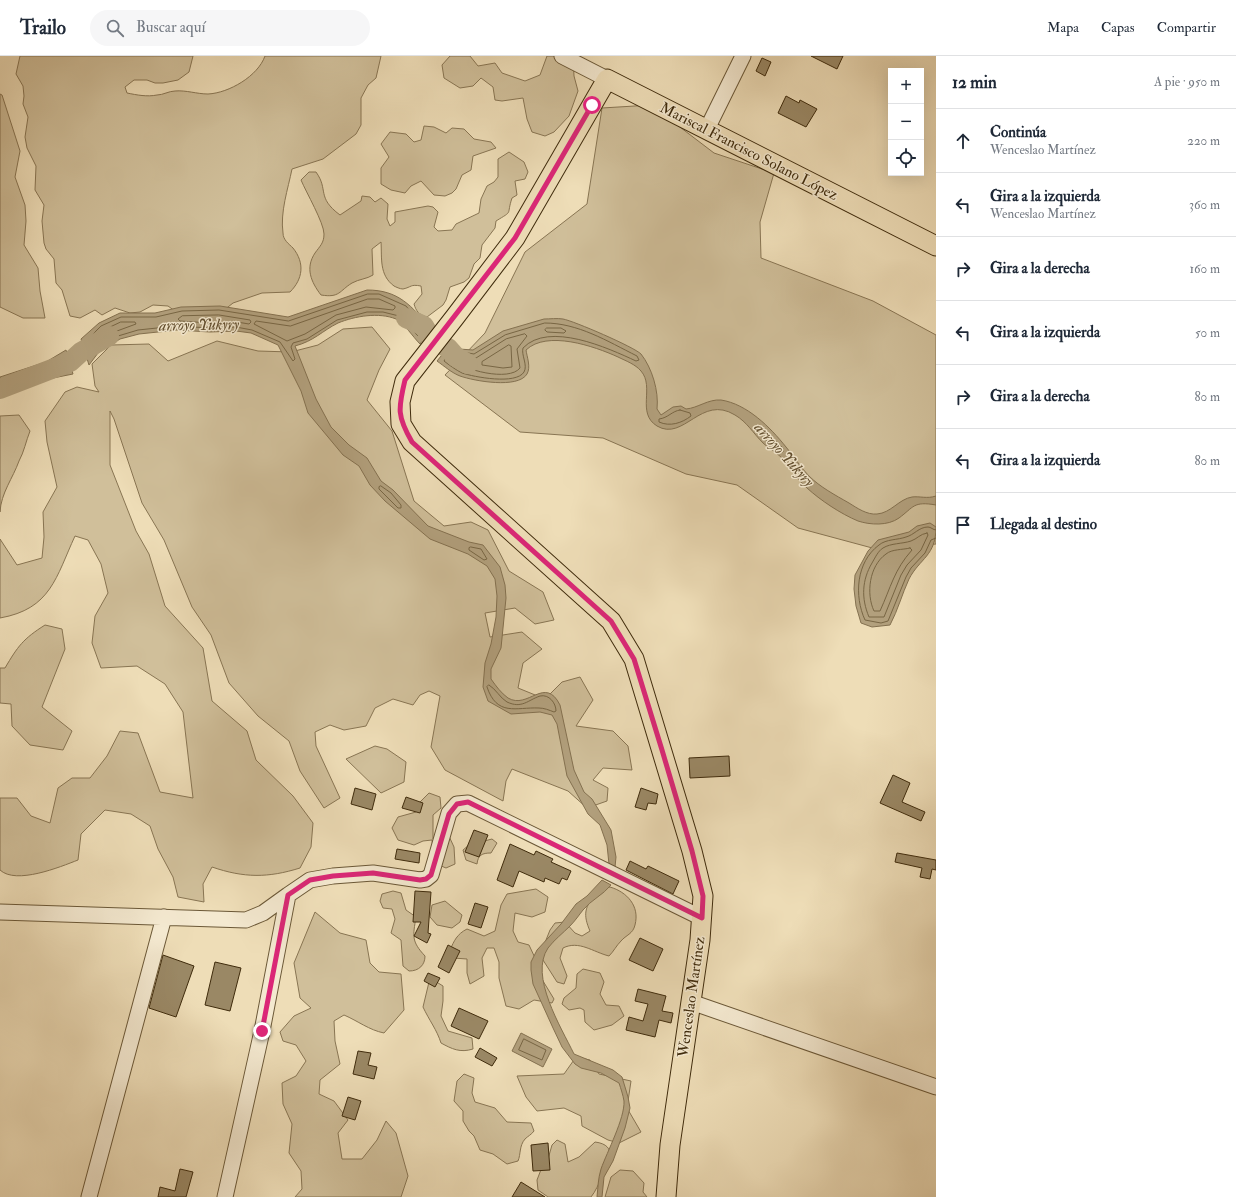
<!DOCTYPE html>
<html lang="es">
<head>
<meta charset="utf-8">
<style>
	:root { --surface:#fff; --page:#f6f6f7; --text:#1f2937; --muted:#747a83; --line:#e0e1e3 }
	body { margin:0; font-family:"IM FELL Double Pica",serif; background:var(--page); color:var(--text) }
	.controls { position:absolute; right:12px; top:12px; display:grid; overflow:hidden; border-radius:0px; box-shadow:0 4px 16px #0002 }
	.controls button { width:36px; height:36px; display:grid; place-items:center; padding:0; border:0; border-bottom:1px solid var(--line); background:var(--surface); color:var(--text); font:20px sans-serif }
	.stop { position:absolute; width:12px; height:12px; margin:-9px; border:3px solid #db2777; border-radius:50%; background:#fff }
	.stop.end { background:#db2777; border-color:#fff; box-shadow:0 1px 4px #0008 }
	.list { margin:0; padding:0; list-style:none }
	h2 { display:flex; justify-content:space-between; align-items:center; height:52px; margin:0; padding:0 16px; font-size:17px }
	h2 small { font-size:13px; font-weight:400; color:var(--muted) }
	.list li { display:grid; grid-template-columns:26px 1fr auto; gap:12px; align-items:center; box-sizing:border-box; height:64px; padding:0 16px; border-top:1px solid var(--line) }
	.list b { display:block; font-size:15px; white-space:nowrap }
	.list p { margin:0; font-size:13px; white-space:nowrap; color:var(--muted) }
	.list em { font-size:13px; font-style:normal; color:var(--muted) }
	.icon { flex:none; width:22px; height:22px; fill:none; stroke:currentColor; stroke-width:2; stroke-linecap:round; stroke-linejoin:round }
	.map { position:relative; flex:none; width:936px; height:1141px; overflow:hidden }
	header { display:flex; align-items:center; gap:24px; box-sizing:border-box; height:56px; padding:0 20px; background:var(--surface); border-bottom:1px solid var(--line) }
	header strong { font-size:19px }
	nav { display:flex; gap:22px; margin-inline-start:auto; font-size:14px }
	.search { width:280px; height:36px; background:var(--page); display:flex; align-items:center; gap:10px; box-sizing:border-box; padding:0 14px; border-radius:22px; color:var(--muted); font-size:15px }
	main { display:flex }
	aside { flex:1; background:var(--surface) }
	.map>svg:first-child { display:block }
	.green { fill:#d0bf9a; stroke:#887553 }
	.water { fill:#b2a07d; stroke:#847150 }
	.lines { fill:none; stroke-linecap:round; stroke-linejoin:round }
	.shore { stroke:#786644; stroke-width:1 }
	.river { stroke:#b2a07d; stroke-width:20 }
	.building { fill:#9a8865; stroke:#3f2b0c }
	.minor-casing { stroke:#6b5837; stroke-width:17 }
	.major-casing { stroke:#3f2b0c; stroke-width:21 }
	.minor { stroke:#f4e9d0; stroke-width:15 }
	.major { stroke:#eeddb7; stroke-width:19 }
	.route { stroke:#db2777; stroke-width:5 }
	.labels { text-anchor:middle; stroke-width:3; stroke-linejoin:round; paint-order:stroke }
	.street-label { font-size:15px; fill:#3f2b0c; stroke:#f4e9d0 }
	.water-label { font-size:16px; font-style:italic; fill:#624e2e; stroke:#f4e9d0 }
</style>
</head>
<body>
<header>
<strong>Trailo</strong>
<div class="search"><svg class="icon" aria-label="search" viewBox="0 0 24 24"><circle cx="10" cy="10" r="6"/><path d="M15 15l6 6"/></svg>Buscar aquí</div>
<nav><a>Mapa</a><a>Capas</a><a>Compartir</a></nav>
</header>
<main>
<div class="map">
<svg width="936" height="1141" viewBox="0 0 936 1141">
	<rect width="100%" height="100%" fill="#eeddb7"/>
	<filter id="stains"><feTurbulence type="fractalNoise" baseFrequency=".005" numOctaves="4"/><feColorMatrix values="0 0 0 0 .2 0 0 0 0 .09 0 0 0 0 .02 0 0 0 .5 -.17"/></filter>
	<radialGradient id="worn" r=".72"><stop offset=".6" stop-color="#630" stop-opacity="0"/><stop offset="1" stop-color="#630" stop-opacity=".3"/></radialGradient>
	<path class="green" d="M20 0H193L189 16 178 24 163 27H155L147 24H134L125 31 127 37C137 39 147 41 157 39 163 39 169 35 175 35 186 34 197 38 208 38 229 37 258 20 265 0H381L376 22 368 29 361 42V69L356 78 323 103 292 113C288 133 280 156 283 177 283 184 289 188 293 192 305 207 303 223 290 236L262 237 233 247 223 255 179 258 168 250 153 249 140 256 130 257 115 252 102 259 95 254 80 262 70 260 62 234 56 227 54 203 46 193 44 187 42 165 44 149 35 134 36 110 27 92 25 81 28 61 23 48 24 40 23 30 16 18Z
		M450 0H470L478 10 495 7 502 17 525 25 540 19 547 0H573L574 20 578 35 569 60 554 76 545 80 532 76 527 63 523 42 502 45 495 44 493 31 481 22 473 30 460 32 444 22 442 9Z
		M0 38 2 39 20 95 15 121 25 149 26 165 24 189 38 212 40 235 45 262H23L0 251Z
		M651 49 714 97 774 117 760 166 761 202 873 245 936 279V488L876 493 798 472 737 429 686 418 603 382 520 376 445 319 485 277 525 196 587 148 602 52Z
		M424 70 434 71 446 77 452 72 464 73 474 83 491 86 496 92 473 100 471 114 462 119 456 133 452 137 445 140 434 139 421 125 411 130 405 137 391 134 381 128V112L389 101 381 88 390 76 406 78 414 86 421 84Z
		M509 96 524 106 528 116 525 123 515 125 517 139 512 142C506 160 514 154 496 165L495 172 482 189 480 202 474 208 469 222 464 226 450 231 446 244 443 249 427 261C419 259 416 255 414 248L422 238 421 230C410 228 412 231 403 233 400 233 396 231 394 230 379 219 382 202 381 186L372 193 373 219C367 223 359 223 352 227 339 235 340 242 321 239 311 226 305 212 315 197 320 190 324 187 324 178 324 167 306 136 301 124L309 116H316C329 134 316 141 340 159L361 145 362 140 370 141 375 146 381 142 388 148 387 163 390 170 395 166V156L428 150 433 151 438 156 434 171 438 175 452 174 456 168 479 157 481 143 487 130 494 126 498 121V103Z
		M372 271 390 293 379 314 367 344 392 375 414 445 444 470 471 466 488 474 509 515 543 536 554 564 535 568 515 552 485 557 490 581 522 576 542 593 523 607 518 632 545 643 562 626 580 621 593 644 576 670 613 675 628 690 632 714 603 712 593 724 608 732 607 745 587 752 568 735 512 713 506 725 503 745 445 714 431 691 440 640 429 635 420 639 413 649 393 643 375 652 366 670 344 674 330 669 315 676 316 690 340 742 324 752 300 715 289 685 258 660 229 627 211 579 192 551 164 484 142 447 114 363 110 355V409L136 475 149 498 165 550 203 592 212 645 247 675 256 704 293 740 313 767 311 791 300 812C268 822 244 822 212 811L203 828 204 846 178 841 173 821 158 793 150 770 131 758 105 754 81 778 78 804C60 811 16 829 0 814V742H17L31 760 50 767 58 732 72 722H90L107 700 120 675 138 677 160 736 193 742 183 656 165 628 137 610 101 612 92 587 95 560 108 537 101 508 88 484 75 480C56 521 51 553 0 562V483L17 509 42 502 44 481 43 456 57 431 47 386 45 365 65 336 77 331 99 336 95 330 92 308 111 289 149 288 168 305 217 285 258 295 291 296 318 289 343 273Z
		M19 359 30 375C26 385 24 396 19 405 13 422 1 437 0 456V360Z
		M45 569 62 573 65 593 42 651 72 675 63 694 30 689 12 670 11 648 0 647V612H5C18 590 23 583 45 569Z
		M375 690 387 693 406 706 404 726 381 737 346 703Z
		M429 737 440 741 441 752 433 759V783L439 778H448L454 791 455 808 446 812 434 807 432 784 423 785 414 789 398 784 392 772 398 761 416 756 420 746Z
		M492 783 497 787 491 797C482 797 478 799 477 808L466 804 463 794 469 789Z
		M610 831C627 836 640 850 635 869 633 878 626 879 621 885 616 890 614 895 609 900 593 896 579 884 563 892L560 902 567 920 564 928 557 926 543 904 542 894 550 874 555 867 565 866 575 877 582 880 590 875C583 859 584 850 597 838 602 834 604 832 610 831Z
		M536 833 548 841 545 856 532 861 515 857 513 875 518 886 529 889 536 904 543 925 554 943 552 947 534 944 519 953 506 950 499 922V906L494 892H487L482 902 484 920 470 928 467 917V903L453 902 450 894C454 885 457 878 467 873L484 880 495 875 501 849 507 838Z
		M393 835 401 837 406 854 416 861C413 880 411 885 425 900 425 909 419 915 409 915L403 910 401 884 391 877 395 863 392 853 383 852 380 845 382 838Z
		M445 845 462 859 460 866 452 872 437 869 430 861 432 849Z
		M315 856 340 877 366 884 370 907 379 916 401 918 404 954 384 977C369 974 358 965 344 959L334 965 335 985 340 1008 320 1024 319 1038 334 1045 348 1064 338 1077 342 1103H362L377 1084 386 1065 396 1077 408 1120 401 1141H295L302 1133 301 1115 289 1097 292 1068 283 1048 282 1027 296 1020 306 1005 296 989 283 985 280 976 294 960 311 952 300 942 294 907Z
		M583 913 600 917 604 926 600 938 606 949 619 950 624 960 612 969 594 974 585 966 584 954 580 952 569 954 562 948 564 942 576 932 577 918Z
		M435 925 443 930V945L441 960 448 975 472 982 473 993C460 997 452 993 441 987 437 974 429 964 423 951L429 926Z
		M576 1001 590 1004 599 1018 631 1025 627 1052 641 1076 619 1087 608 1084 582 1070 581 1060 564 1052 537 1055 526 1041 517 1020 564 1018Z
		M464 1018 474 1022 472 1037 475 1046 495 1052 507 1066 531 1067 534 1075C531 1079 528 1080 525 1083 519 1090 521 1098 518 1105L507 1108 493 1098 480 1094 474 1080 469 1075 463 1065V1055L454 1045 457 1025Z
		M557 1084 565 1088 568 1106 579 1101 595 1086C619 1089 609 1108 602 1122 598 1128 596 1135 591 1141H548L538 1134 537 1124 542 1111 548 1103 552 1089Z
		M620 1114 633 1115 644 1127 643 1136 647 1141H605L611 1121Z"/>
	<path class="water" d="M367 234C399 234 411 250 431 272L420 288C413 281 404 267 396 263 379 256 355 260 338 267 322 275 314 285 295 290L316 343 331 371 349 389 367 402 381 425 393 434 428 470 469 486 483 489 500 511 505 529 506 542 501 592 491 613V623C496 630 501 637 508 642 528 654 545 619 560 649L574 714 584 736 592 743 611 774 616 801 615 811 609 808 607 789 600 769 588 758 567 720 557 668 552 659 540 656 511 658 488 645 483 631 485 607 491 588 496 561 497 540 495 523 487 510 468 498 430 483 385 445 370 429 359 410 343 399 308 357 301 335 278 289 251 277 236 275 210 276 177 274 139 278 120 283 98 297 89 309 81 283 99 267 120 257H155L181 251 220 250 288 261Z
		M544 263C550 263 557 262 563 263 574 265 634 291 641 298 652 312 659 335 657 353L661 359 673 351 681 350 686 353C698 352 708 343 721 344 747 348 770 371 786 391 794 400 800 411 809 420 820 431 835 439 849 447 857 452 867 459 877 458 891 457 899 443 912 441 920 440 927 443 936 440V449C913 445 914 451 899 462 888 470 870 469 858 465 841 458 820 444 807 432 797 424 791 411 782 402 776 396 768 392 763 387 753 377 747 366 735 359 701 338 684 386 657 370 636 357 655 331 641 315 635 308 626 305 618 301 594 290 547 274 526 294 527 301 531 311 527 318 518 333 474 325 460 320 452 317 444 310 437 305L450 289 459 293 473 294 503 275Z
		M66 294 73 318 48 323 0 342V321L46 306Z
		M930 467 936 471C936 500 920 502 909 523 902 538 898 554 890 569L872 571 861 567 856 550 854 533 855 519 868 495 878 484 909 476 917 470Z
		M602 824 611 829C603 839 591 844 583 854 579 859 575 865 570 870 563 877 554 884 548 892 529 920 561 971 574 998L613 1014 622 1021 628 1041 630 1052 625 1072 613 1105 604 1121 602 1141H597C598 1131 598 1123 601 1113 607 1096 625 1062 624 1045 623 1039 621 1033 619 1027L601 1017 581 1012 575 1008 562 991 553 972 533 928 531 914V906L537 894 561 868 576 848 587 840Z
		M521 977 552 993 543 1011 512 995Z"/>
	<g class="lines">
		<path class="shore" d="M368 238H379L406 250 425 273 418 280 399 260 383 256H367L337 264 307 283 293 287 291 291 295 303 293 305 280 286 252 274 236 271 210 272 176 270 138 274 118 280 91 298 86 285 101 270 121 261H156L182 255 219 254 288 265Z
			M368 243H379L395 250V252L393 254 366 251 336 259 305 278 287 285 254 268 256 265 290 270Z
			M219 259 250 264 251 266 249 268 237 266 210 267 180 265 178 263 182 260Z
			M121 266H135L136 268 117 275 95 289 92 288V285L104 274Z
			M545 267C578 267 607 285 637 300L639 304 636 305C608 292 549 265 523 292 521 299 528 309 524 316 516 329 474 321 462 317 456 314 449 309 444 305L451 294 474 298 505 279Z
			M547 272H561L566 275 564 277 547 276 545 274Z
			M525 278 527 280 517 293 520 312C509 326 463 314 451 303L453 300 476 302 506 283Z
			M509 289 511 290 512 311 503 312 482 309V306Z
			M0 324 48 310 62 302 64 303 67 313 66 316 46 320 0 338
			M680 354 690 357 691 360C682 367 670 371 659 366V363C668 362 672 355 680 354Z
			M758 371H760L783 392V396H781L766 384 757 373Z
			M381 430 391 437 401 449V452H398L379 433V431Z
			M936 474C933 474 931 471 928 471 919 471 914 479 906 481 898 484 886 483 879 489 856 506 854 540 865 564L881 567 888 565 906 521 911 512 925 497 931 484 936 482
			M927 477 928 479 921 494 907 509 901 519 884 561H869C861 542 862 524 872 507 875 502 878 495 883 492 891 487 902 488 911 485 917 483 920 478 927 477Z
			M471 491 481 493 487 503 484 504 469 494V492Z
			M910 492 912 494C894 514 891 531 880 555H874C866 538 869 510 886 498 892 493 902 494 910 492Z
			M489 629C496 633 500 642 507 646 522 653 528 644 540 640 549 638 556 647 556 655L554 656C549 654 544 652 539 652 516 651 497 661 487 631Z
			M524 983 546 994 542 1004 519 994Z"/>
		<path class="river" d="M406 262 424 270 432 284 448 292 456 301 468 308
			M0 333 70 306 81 296 109 280"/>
	</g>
	<path class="building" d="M811 0H843L837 13Z
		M762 2 771 6 765 20 756 15Z
		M786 40 799 47 800 44 817 53 806 71 778 57Z
		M729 700 730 720 690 722 689 702Z
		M893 719 910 727 902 746 925 756 921 765 880 747Z
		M355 732 376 738 372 754 351 748Z
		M641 732 658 738 656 748 648 747 646 754 635 751Z
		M406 741 423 747 420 757 402 752Z
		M474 774 488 779 479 801 465 796Z
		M510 788 534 799 536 795 553 803 551 806 571 815 567 824 562 822 559 828 545 822 544 826 519 815 513 831 497 824Z
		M397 793 420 797 419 807 395 803Z
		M897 797 936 804V814L932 813 930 823 920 821 922 812 895 806Z
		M630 805 646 813 648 810 679 825 673 838 626 814Z
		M415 835 431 836 428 877 431 878 427 887 414 880 421 866H413Z
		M475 847 488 851 481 872 468 868Z
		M640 882 663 893 653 915 629 904Z
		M448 889 460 895 449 917 438 911Z
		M163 899 194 910 176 961 149 952Z
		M215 906 241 912 230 955 205 949Z
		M428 917 440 922 435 931 424 925Z
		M638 933 666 940 662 955 673 957 671 967 659 964 655 981 626 974 629 961 643 965 648 948 635 945Z
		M459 952 488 965 479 983 451 970Z
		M480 992 497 1002 492 1010 475 1001Z
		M358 995 371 997 368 1009 377 1011 374 1023 353 1018Z
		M348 1041 361 1045 355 1064 342 1060Z
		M548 1087 550 1114 533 1115 531 1089Z
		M180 1113 193 1116 186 1141H158L160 1131 175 1135Z
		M521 1126 545 1141H512Z"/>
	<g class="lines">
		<defs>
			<path id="minor" d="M562 0 607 23
				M707 73 743 0
				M0 856 246 864 263 857 288 839
				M691 946 936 1031
				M89 1141 164 861
				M225 1141 262 975 288 839 310 824 333 820 373 817 420 824 426 823 431 819 449 757 457 748 468 747 702 862"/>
			<path id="major" d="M666 1141 670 1089 700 884 703 840 692 795 634 603 611 565 412 386 401 368 400 346 405 325 455 261 515 182 607 23 936 190"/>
		</defs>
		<use href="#minor" class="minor-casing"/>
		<use href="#major" class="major-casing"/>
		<use href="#minor" class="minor"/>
		<use href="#major" class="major"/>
	</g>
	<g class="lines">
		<path class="route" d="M262 975 288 839 310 824 333 820 373 817 420 824 426 823 431 819 449 758 457 748 468 746 702 862 703 840 692 795 662 694 634 603 611 565 412 386C397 360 398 353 405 324L515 182 592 49"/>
	</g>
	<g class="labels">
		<g class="street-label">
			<text transform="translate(749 95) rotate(27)" y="5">Mariscal Francisco Solano López</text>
			<text transform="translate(691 941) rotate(-82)" y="5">Wenceslao Martínez</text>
		</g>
		<g class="water-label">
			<text transform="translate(199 268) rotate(-1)" y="6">arroyo Yukyry</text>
			<text transform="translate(785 398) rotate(48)" y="6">arroyo Yukyry</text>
		</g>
	</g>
	<rect width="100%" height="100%" filter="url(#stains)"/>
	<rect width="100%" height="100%" fill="url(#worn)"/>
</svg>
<div class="controls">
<button>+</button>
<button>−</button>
<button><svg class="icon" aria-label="locate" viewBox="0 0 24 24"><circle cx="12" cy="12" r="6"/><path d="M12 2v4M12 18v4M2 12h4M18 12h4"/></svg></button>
</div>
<div class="stop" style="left:592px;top:49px"></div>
<div class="stop end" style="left:262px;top:975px"></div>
</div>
<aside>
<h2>12 min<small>A pie · 950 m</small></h2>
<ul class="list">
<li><svg class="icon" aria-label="ahead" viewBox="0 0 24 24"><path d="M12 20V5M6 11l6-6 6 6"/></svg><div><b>Continúa</b><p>Wenceslao Martínez</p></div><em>220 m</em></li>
<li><svg class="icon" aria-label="left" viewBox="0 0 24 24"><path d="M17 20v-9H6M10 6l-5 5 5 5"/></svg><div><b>Gira a la izquierda</b><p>Wenceslao Martínez</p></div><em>360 m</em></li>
<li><svg class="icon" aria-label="right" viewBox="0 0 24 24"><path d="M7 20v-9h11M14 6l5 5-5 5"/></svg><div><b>Gira a la derecha</b></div><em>160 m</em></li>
<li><svg class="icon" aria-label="left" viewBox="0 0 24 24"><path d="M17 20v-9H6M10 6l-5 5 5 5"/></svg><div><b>Gira a la izquierda</b></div><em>50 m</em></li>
<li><svg class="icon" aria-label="right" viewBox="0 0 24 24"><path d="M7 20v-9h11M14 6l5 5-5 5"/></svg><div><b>Gira a la derecha</b></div><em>80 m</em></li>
<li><svg class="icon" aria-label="left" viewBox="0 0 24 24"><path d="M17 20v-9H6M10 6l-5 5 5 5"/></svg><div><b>Gira a la izquierda</b></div><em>80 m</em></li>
<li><svg class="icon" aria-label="arrive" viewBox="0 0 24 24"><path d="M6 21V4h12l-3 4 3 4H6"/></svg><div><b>Llegada al destino</b></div></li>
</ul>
</aside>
</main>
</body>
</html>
